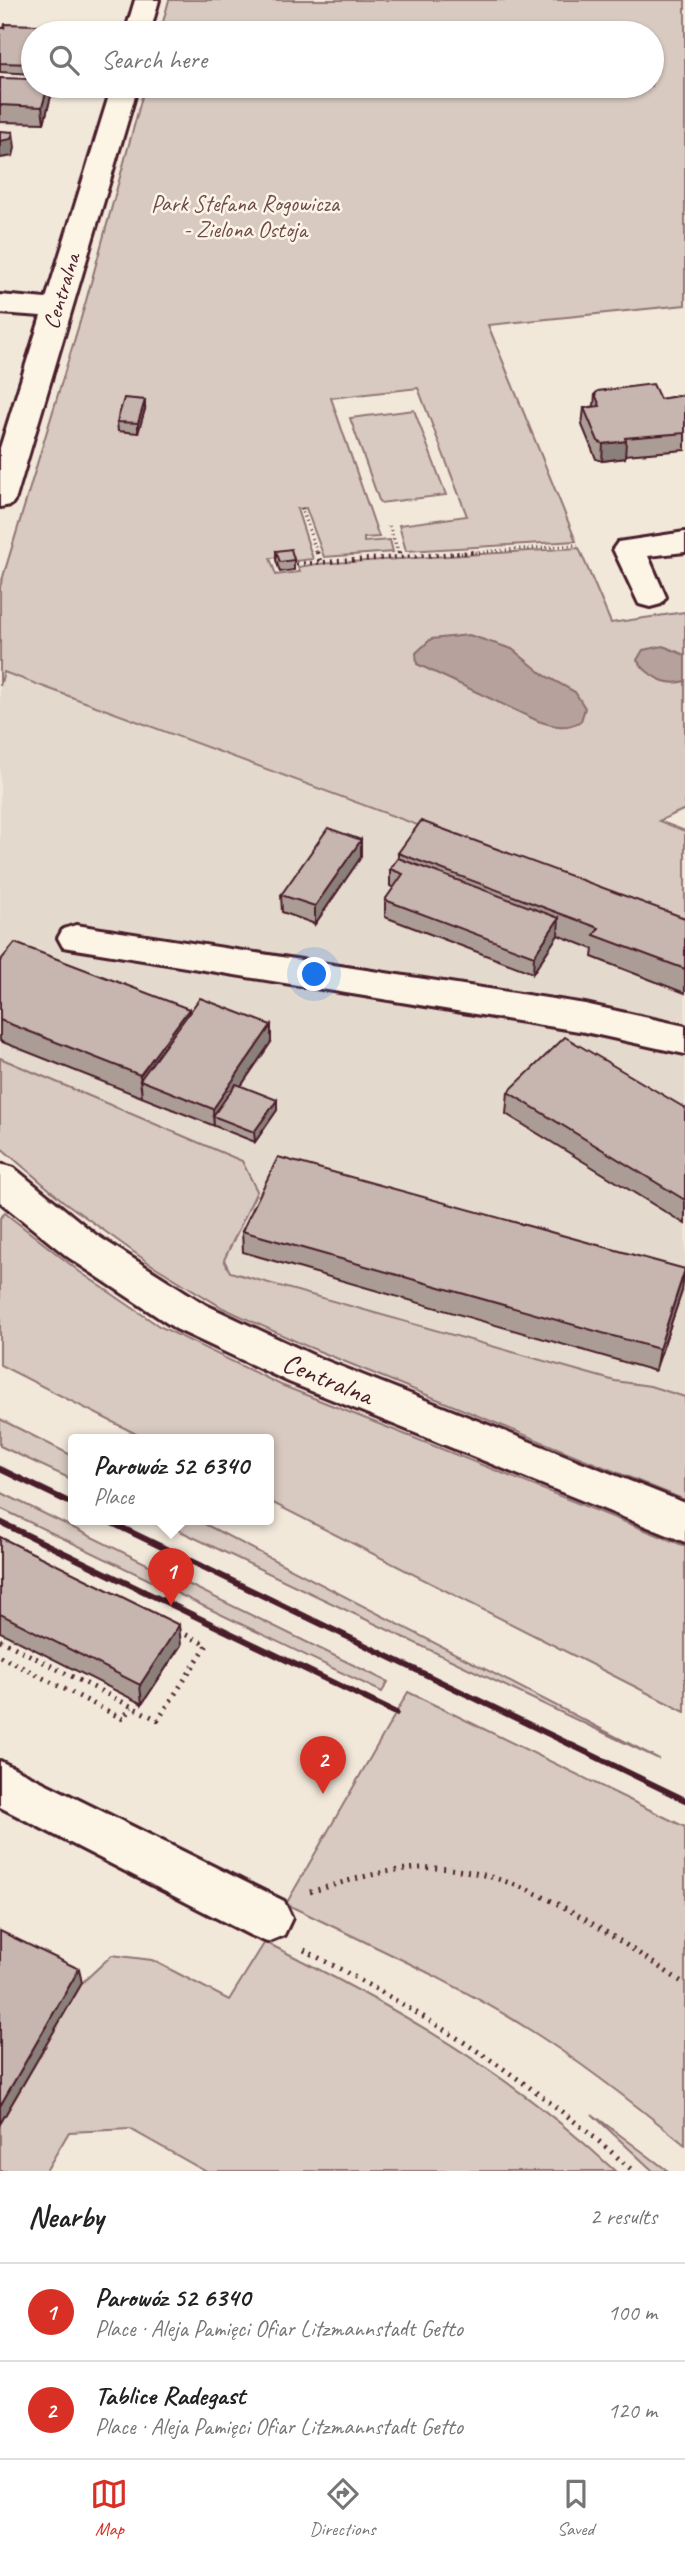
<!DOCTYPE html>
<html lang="en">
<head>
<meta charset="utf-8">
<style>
	:root { --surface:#fff; --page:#f6f6f6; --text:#222; --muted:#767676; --line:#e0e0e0; --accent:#d93025 }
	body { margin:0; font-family:Caveat,sans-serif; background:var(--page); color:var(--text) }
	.you { position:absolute; left:315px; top:975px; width:24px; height:24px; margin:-18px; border:5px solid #fff; border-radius:50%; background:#1a73e8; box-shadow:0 0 0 10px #1a73e833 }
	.badge { display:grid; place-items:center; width:46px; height:46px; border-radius:50%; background:var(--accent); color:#fff; font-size:23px; font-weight:700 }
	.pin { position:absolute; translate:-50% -58px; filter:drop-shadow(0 2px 4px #0008) }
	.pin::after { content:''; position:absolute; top:37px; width:24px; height:21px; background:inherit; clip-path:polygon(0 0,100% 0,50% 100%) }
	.popup { position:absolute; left:68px; top:1434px; width:206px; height:91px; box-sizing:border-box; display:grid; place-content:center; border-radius:7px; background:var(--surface); filter:drop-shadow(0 2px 5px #0005); font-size:23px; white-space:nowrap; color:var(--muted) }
	.popup b { font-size:26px; color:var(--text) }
	.popup::after { content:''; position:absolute; left:50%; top:100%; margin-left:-14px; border:14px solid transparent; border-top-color:var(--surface) }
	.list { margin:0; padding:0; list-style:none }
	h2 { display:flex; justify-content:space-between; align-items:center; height:91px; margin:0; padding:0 28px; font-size:30px }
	h2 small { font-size:23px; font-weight:400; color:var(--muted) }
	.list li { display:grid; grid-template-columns:46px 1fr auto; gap:21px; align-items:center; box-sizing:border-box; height:98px; padding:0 28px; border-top:2px solid var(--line) }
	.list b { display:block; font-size:26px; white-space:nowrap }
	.list p { margin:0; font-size:23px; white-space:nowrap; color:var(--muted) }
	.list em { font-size:23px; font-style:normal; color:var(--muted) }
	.icon { flex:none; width:38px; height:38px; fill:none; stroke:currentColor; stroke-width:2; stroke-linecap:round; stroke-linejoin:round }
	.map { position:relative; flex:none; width:685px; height:2171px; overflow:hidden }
	.search { position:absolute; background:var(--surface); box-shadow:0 2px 5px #0004; left:21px; right:21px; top:21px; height:77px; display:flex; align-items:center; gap:18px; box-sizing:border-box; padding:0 24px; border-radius:38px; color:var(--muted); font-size:26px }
	.sheet { height:287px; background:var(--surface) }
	nav { display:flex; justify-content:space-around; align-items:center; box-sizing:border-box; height:98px; border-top:2px solid var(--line); background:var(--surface); font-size:19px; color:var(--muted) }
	nav a { display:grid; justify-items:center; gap:4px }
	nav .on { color:var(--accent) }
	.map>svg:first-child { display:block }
	.built { fill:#e4d9cd }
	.green { fill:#d8cac0; stroke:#917476; stroke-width:2 }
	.water { fill:#b6a19c; stroke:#8b6d6f; stroke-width:2 }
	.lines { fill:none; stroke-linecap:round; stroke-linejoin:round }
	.minor-casing { stroke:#4a1f2b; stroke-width:6 }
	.path-far2 { stroke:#4a1f2b; stroke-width:3.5; stroke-dasharray:1 3.5; stroke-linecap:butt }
	.path-far1 { stroke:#4a1f2b; stroke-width:4.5; stroke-dasharray:2 5; stroke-linecap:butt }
	.path { stroke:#4a1f2b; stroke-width:5; stroke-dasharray:2 6; stroke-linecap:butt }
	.minor { fill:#fcf5e5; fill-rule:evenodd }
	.rail { stroke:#4a1f2b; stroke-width:6 }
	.wall { fill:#ab9d96; stroke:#4a1f2b; stroke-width:2 }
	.shaded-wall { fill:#8b7f7a; stroke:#4a1f2b; stroke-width:2 }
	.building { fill:#c7b6af; stroke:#4a1f2b; stroke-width:2 }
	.labels { text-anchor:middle; stroke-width:5; stroke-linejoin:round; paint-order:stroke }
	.far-park-label { font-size:23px; fill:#6e4a50; stroke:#fcf5e5 }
	.far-street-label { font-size:23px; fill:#4a1f2b; stroke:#fcf5e5 }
	.street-label { font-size:28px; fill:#4a1f2b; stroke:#fcf5e5 }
</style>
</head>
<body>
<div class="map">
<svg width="685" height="2171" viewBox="0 0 685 2171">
	<rect width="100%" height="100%" fill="#f1e8da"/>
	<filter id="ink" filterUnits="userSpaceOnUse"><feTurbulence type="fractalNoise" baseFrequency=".0143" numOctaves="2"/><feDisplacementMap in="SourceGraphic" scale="14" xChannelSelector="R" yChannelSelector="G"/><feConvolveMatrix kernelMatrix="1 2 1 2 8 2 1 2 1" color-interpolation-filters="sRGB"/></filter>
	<g filter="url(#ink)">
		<path class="built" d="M3 672 685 924V1397L650 1386 615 1381 230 1272 223 1260 257 1192 242 1161 0 1058V686Z"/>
		<path class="green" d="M169 0H685V305L488 325 576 541 406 551 399 525 467 516 418 388 331 398 379 537 364 538V542L390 540 393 552 324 557 306 508 297 509 313 559 295 561 293 555 270 558 276 575 300 572 298 567 317 564 579 548 611 623 685 612V809L659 821 685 831V924L4 672 0 686V587L84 308 145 86H652V33H160Z
			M414 410 446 495 380 503 350 418Z
			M0 1058 242 1161 257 1191 224 1260 230 1272 615 1381 650 1386 685 1397V1500L304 1345 223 1308 149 1263 63 1201 0 1147Z
			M5 1213 80 1272 159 1326 281 1385 685 1546V1712L269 1501V1440H148L0 1365V1218Z
			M0 1419 73 1456V1480L0 1446Z
			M0 1492 388 1682 382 1692 0 1508Z
			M157 1520H197L659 1759Z
			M408 1692 685 1827V2145C635 2104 584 2064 530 2030 453 1981 368 1944 286 1904Z
			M265 1942C392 2005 511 2073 615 2171H205L130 2129 69 2132 46 2171H0V2124L82 1983 112 1955 152 1960 229 2000Z
			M592 2114 668 2171H653Z"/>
		<path class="water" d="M469 635 512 649 544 675 575 692 585 708 581 721C566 730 553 726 538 721L417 664 416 653 431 639Z
			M663 646 685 655V681C666 687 648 676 637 660L643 650Z"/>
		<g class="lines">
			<defs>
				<path id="minor" d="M135 0H159L150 33H125Z
					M112 86H138L16 498 11 505 0 507V448L41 316 0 313V295L46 299Z
					M685 532V552L648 556 666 597 661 604 650 607 639 604 613 549 618 542Z
					M76 925 585 1004 685 1026V1054L585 1032 63 947 58 938 63 929Z
					M0 1164 14 1168 96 1235 206 1305 319 1358 685 1503V1542L289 1382 176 1329 68 1257 0 1202Z
					M0 1761 284 1901 292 1918 284 1935 267 1942 250 1935 0 1807Z"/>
			</defs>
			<use href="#minor" class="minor-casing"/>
			<path class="path-far2" d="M302 508 317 554
				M389 526 399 554
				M452 554 578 545"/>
			<path class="path-far1" d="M317 552 320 561
				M399 552 400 555
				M296 564 478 552"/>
			<path class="path" d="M0 1640 158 1720 207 1645 174 1629
				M0 1656 123 1719 131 1707
				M310 1892C350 1880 394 1866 436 1868 530 1872 609 1935 685 1984
				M304 1950C423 2012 533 2081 633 2171"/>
			<use href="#minor" class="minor"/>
			<path class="rail" d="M0 1469 73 1504
				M106 1520 685 1800
				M0 1522 396 1713"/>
		</g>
		<path class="wall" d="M0 28 33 33V74L0 72Z
			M0 78 33 86H50L51 96 44 123 0 122Z
			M595 394 660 399 685 395V450L625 455V458L602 461 596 459 582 425 584 408 594 406Z
			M145 409 138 433 118 431 117 422Z
			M276 551 294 560V570L280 572 276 560Z
			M361 840V857L315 924 282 912 281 895Z
			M398 853 685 918V993L592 957 593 949 558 935 533 973 385 917V900L394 888 390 886V869L398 858Z
			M0 961 189 1014 271 1042 241 1086 277 1110 255 1142 0 1041Z
			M508 1092 685 1108V1224L506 1114Z
			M242 1231 682 1291 655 1371 243 1252Z
			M0 1537 181 1645 142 1704 0 1632Z"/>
		<path class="shaded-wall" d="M48 86H50L51 96 44 123 42 107Z
			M13 132 15 148 13 156 0 158V141Z
			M145 400V409L138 433V423Z
			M626 441 625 458 602 461 603 444Z
			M361 840V857L315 924V906Z
			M559 918 558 935 533 973 534 956Z
			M189 1009 190 1031 140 1080 142 1097 140 1075Z
			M271 1025V1042L219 1118 213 1116 214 1126 213 1109Z
			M277 1100V1110L255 1142 254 1132Z
			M685 1270 682 1291 655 1371 659 1349Z
			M179 1625 181 1645 142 1704 140 1685Z
			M79 1969 82 1983 0 2124V2106Z"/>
		<path class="building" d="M5 24 68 26 66 33H33V64L0 63V28H4Z
			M0 78 33 79V86H48L42 107 0 105Z
			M0 131 13 132 11 139 0 141Z
			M653 384 660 399 685 395V433L625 438 626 441 603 444 598 441 584 408 600 406 595 394 598 391Z
			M124 398 145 400 138 423 117 422Z
			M291 549 294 560 280 562 276 551Z
			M421 821 685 918V969L594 935 599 928 398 853Z
			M328 828 361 840 315 906 281 895Z
			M398 858 559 918 534 956 385 900 403 874 390 869Z
			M15 943 189 1009 140 1075 0 1020V961Z
			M200 998 271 1025 213 1109 140 1080Z
			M565 1037 685 1108V1200L508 1092Z
			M236 1084 277 1100 254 1132 213 1116Z
			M278 1157 685 1269 659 1349 242 1231Z
			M0 1537 179 1625 140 1685 0 1614Z
			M0 1931 79 1969 0 2106Z"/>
	</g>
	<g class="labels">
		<g class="far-park-label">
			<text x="245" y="211">Park Stefana Rogowicza<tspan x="245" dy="26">- Zielona Ostoja</tspan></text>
		</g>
		<g class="far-street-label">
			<text transform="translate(61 291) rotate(-73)" y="8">Centralna</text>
		</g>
		<g class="street-label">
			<text transform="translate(328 1378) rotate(22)" y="10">Centralna</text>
		</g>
	</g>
</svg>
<div class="you"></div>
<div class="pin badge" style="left:171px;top:1606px">1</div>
<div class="popup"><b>Parowóz 52 6340</b>Place</div>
<div class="pin badge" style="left:323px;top:1794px">2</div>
<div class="search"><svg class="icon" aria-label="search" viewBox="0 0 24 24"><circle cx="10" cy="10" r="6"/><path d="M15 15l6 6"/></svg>Search here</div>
</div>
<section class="sheet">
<h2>Nearby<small>2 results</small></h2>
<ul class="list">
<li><span class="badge">1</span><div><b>Parowóz 52 6340</b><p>Place · Aleja Pamięci Ofiar Litzmannstadt Getto</p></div><em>100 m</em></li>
<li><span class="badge">2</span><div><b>Tablice Radegast</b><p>Place · Aleja Pamięci Ofiar Litzmannstadt Getto</p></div><em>120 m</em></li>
</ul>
</section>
<nav>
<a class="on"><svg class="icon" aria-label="map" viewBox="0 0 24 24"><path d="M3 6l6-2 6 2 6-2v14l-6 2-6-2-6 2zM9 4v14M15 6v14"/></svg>Map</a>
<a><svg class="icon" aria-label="directions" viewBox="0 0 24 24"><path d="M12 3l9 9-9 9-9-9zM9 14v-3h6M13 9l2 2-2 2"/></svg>Directions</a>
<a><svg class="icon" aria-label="saved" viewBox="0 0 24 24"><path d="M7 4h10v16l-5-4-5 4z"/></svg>Saved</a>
</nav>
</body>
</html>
